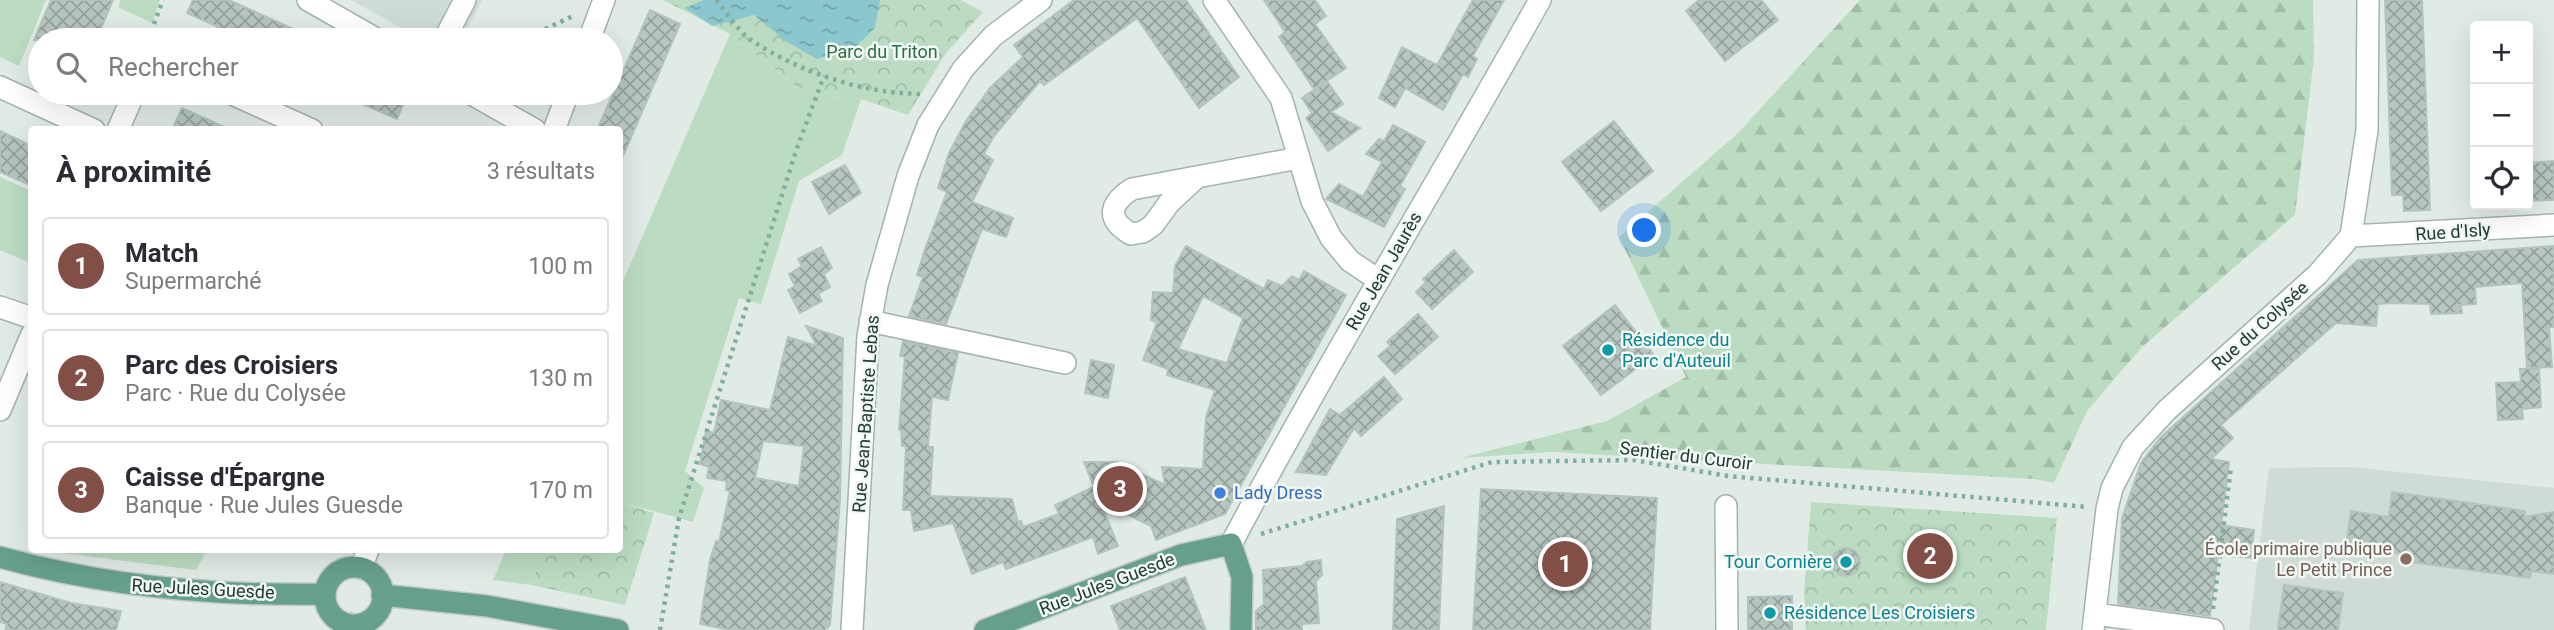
<!DOCTYPE html>
<html lang="fr">
<head>
<meta charset="utf-8">
<style>
	:root { --surface:#fff; --page:#f2f2f3; --text:#2b2b33; --muted:#7c7c81; --line:#e1e1e2; --accent:#824f46 }
	body { margin:0; font-family:Roboto,sans-serif; background:var(--page); color:var(--text) }
	.controls { position:absolute; right:21px; top:21px; display:grid; overflow:hidden; border-radius:7px; box-shadow:0 7px 28px #0002 }
	.controls button { width:63px; height:63px; display:grid; place-items:center; padding:0; border:0; border-bottom:2px solid var(--line); background:var(--surface); color:var(--text); font:35px sans-serif }
	.you { position:absolute; left:1645px; top:231px; width:24px; height:24px; margin:-18px; border:5px solid #fff; border-radius:50%; background:#1a73e8; box-shadow:0 0 0 10px #1a73e833 }
	.badge { display:grid; place-items:center; width:46px; height:46px; border-radius:50%; background:var(--accent); color:#fff; font-size:23px; font-weight:700 }
	.pin { position:absolute; translate:-50% -50%; border:4px solid #fff; box-shadow:0 2px 7px #0006 }
	.list { margin:0; padding:0; list-style:none }
	h2 { display:flex; justify-content:space-between; align-items:center; height:91px; margin:0; padding:0 28px; font-size:30px }
	h2 small { font-size:23px; font-weight:400; color:var(--muted) }
	.list li { display:grid; grid-template-columns:46px 1fr auto; gap:21px; align-items:center; box-sizing:border-box; height:98px; margin:0 14px 14px; padding:0 14px; border:2px solid var(--line); border-radius:7px }
	.list b { display:block; font-size:26px; white-space:nowrap }
	.list p { margin:0; font-size:23px; white-space:nowrap; color:var(--muted) }
	.list em { font-size:23px; font-style:normal; color:var(--muted) }
	.icon { flex:none; width:38px; height:38px; fill:none; stroke:currentColor; stroke-width:2; stroke-linecap:round; stroke-linejoin:round }
	.map { position:relative; flex:none; width:2554px; height:630px; overflow:hidden }
	.search { position:absolute; background:var(--surface); box-shadow:0 7px 28px #0002; left:28px; top:28px; width:595px; height:77px; display:flex; align-items:center; gap:18px; box-sizing:border-box; padding:0 24px; border-radius:38px; color:var(--muted); font-size:26px }
	.panel { position:absolute; background:var(--surface); box-shadow:0 7px 28px #0002; left:28px; top:126px; width:595px; height:427px; border-radius:7px }
	.map>svg:first-child { display:block }
	.built { fill:#cfdbd5 }
	.grass { fill:#bbdcc2 }
	.forest { fill:url(#forest-firs) }
	.park { fill:url(#park-crowns) }
	.water { fill:url(#water-ripples) }
	.building { fill:url(#building-cross-hatch); stroke:#b4c4bd; stroke-width:2; fill-rule:evenodd }
	.lines { fill:none; stroke-linecap:round; stroke-linejoin:round }
	.minor-casing { stroke:#a4b3ad; stroke-width:24 }
	.major-casing { stroke:#c1c8c6; stroke-width:24 }
	.path { stroke:#83ae9e; stroke-width:4.5; stroke-dasharray:3.5 5; stroke-linecap:butt }
	.minor { stroke:#fff; stroke-width:21 }
	.major { stroke:#679f8e; stroke-width:21 }
	.culture-dot { fill:#0f9aa8; stroke:#f2f8f4; stroke-width:2.5 }
	.shop-dot { fill:#3f7fe0; stroke:#f2f8f4; stroke-width:2.5 }
	.education-dot { fill:#8d6e63; stroke:#f2f8f4; stroke-width:2.5 }
	.labels { text-anchor:middle; stroke-width:5; stroke-linejoin:round; paint-order:stroke }
	.park-label { font-size:18px; fill:#2e7045; stroke:#f2f8f4 }
	.street-label { font-size:18px; fill:#223b33; stroke:#f2f8f4 }
	.culture-label { font-size:18px; fill:#0d838f; stroke:#f2f8f4; text-anchor:start }
	.shop-label { font-size:18px; fill:#366cbe; stroke:#f2f8f4; text-anchor:start }
	.education-label { font-size:18px; fill:#785e54; stroke:#f2f8f4; text-anchor:end }
</style>
</head>
<body>
<div class="map">
<svg width="2554" height="630" viewBox="0 0 2554 630">
	<defs>
		<pattern id="forest-firs" width="22" height="20" patternUnits="userSpaceOnUse" patternTransform="scale(1.75)"><rect width="22" height="20" fill="#bbdcc2"/><path d="M5 1l3.5 6h-7zM16 11l3.5 6h-7z" fill="#a0bea7"/></pattern>
		<pattern id="park-crowns" width="20" height="18" patternUnits="userSpaceOnUse" patternTransform="scale(1.75)"><rect width="20" height="18" fill="#bbdcc2"/><path d="M2 6a3 3 0 1 1 6 0M12 15a3 3 0 1 1 6 0" fill="none" stroke="#a0bea7"/></pattern>
		<pattern id="water-ripples" width="26" height="14" patternUnits="userSpaceOnUse" patternTransform="scale(1.75)"><rect width="26" height="14" fill="#8bc7ce"/><path d="M2 4q2-2 4 0t4 0M15 11q2-2 4 0t4 0" fill="none" stroke="#71a3a8"/></pattern>
		<pattern id="building-cross-hatch" width="8" height="8" patternUnits="userSpaceOnUse" patternTransform="scale(1.75)"><rect width="8" height="8" fill="#b7c6bf"/><path d="M0 0l8 8M0 8l8-8" fill="none" stroke="#94a29c"/></pattern>
	</defs>
	<rect width="100%" height="100%" fill="#e1ebe6"/>
	<path class="built" d="M351 0H482L461 40H423Z
		M2351 467 2554 488V630H2249L2269 468Z"/>
	<path class="grass" d="M0 0H46L19 66 0 57Z
		M121 0H160L152 23 118 7Z
		M730 34 796 86 827 97 861 99 842 155 799 181 761 304 739 298 685 471 704 488 693 522 620 502V288Z
		M0 177 31 191V263L0 250Z
		M64 550H207L196 570 62 553Z
		M506 550H543L531 585 493 580Z"/>
	<path class="forest" d="M1860 0H2313L2314 58 2295 215 2142 347 2087 411 2054 483 2035 479 1552 452 1460 458 1607 421 1686 377 1619 237 1737 134Z"/>
	<path class="park" d="M663 0H961L983 12 946 53 908 115 861 99 827 97 796 86 730 34Z
		M620 502 654 513 625 605 531 585 543 550H620Z
		M1811 502 2057 518 2046 630H1806L1804 594Z"/>
	<path class="water" d="M704 0H880L875 28 852 50 817 59 787 42 754 15 712 26 685 8Z"/>
	<path class="building" d="M51 0H113L96 40H34Z
		M193 0H229L318 40H247L187 13Z
		M1074 0H1186L1239 77 1199 108 1137 18 1044 85 1040 81 994 136 984 154 993 160 972 202 1013 218 1006 237 982 229 946 324 909 316 923 277 917 275 925 249 947 192 938 188 949 153 966 121 990 88 1023 57 1014 45Z
		M1264 0H1315L1326 16 1315 24 1346 68 1314 89 1279 37 1285 32Z
		M1473 0H1504L1473 56 1477 59 1468 77 1463 74 1443 110 1405 88 1395 107 1379 98 1402 47 1437 65Z
		M1699 0H1761L1778 20 1725 61 1686 11Z
		M2385 0H2422L2430 210 2404 211 2403 195H2392Z
		M650 10 680 24 620 163V130H597Z
		M1327 81 1343 104 1331 112 1360 128 1328 151 1306 118 1312 113 1302 98Z
		M337 93H408L397 119Z
		M182 108 231 130H172Z
		M1614 121 1653 171 1601 211 1562 162Z
		M1393 125 1425 142 1400 186 1405 189 1384 227 1326 199 1339 184 1363 197 1382 162 1366 154 1379 139 1384 141Z
		M0 131 32 146V186L0 172Z
		M2554 161V200L2528 201V163Z
		M845 165 861 193 829 214 812 182Z
		M1186 246 1264 289 1268 280 1282 286 1292 276 1299 280 1304 271 1346 295 1225 514 1156 540 1151 526 1100 501 1118 546 1098 554 1093 537 1006 569 1003 562 972 574 953 523 914 531 911 510H903L906 446H902L901 430H899L905 357 900 356 903 341 958 353 948 400 932 397 928 447H933L930 496 1012 499 1018 522 1021 521 1023 527 1059 514 1055 505 1094 487 1084 462H1117L1165 485 1162 467 1203 469 1206 417 1215 390 1167 375 1168 369 1143 360 1157 322 1151 320 1153 292 1173 293 1175 266ZM1203 296 1243 318 1227 363 1178 349Z
		M2554 246V327H2549L2552 367 2527 368 2522 283 2475 287 2476 304 2461 305 2462 313 2431 314 2430 304 2393 303 2378 304 2376 326 2336 323 2221 425 2233 438 2211 459 2229 462 2221 525 2254 530 2251 558 2218 555 2210 616 2118 604 2122 518 2141 463 2160 438 2358 260Z
		M821 247 832 268 824 274 830 287 818 294 822 301 800 313 788 290 795 286 789 274 802 266 798 259Z
		M1454 250 1473 272 1432 309 1416 292 1426 282 1423 279Z
		M1615 305 1654 355 1601 395 1563 346Z
		M1418 314 1438 337 1395 374 1378 356 1390 346 1387 342Z
		M806 326 843 338 840 500 830 625 825 630H730L700 624 710 560 716 541 719 542 730 491 726 490 727 481 707 478 709 467 700 464 706 431 714 433 721 400 770 410 788 337 817 346ZM763 441 804 446 799 486 755 478Z
		M1091 360 1114 365 1108 398 1085 393Z
		M2539 368 2541 407 2522 409 2523 419 2498 420 2496 383 2521 382 2520 369Z
		M1384 377 1402 399 1361 436 1354 428 1326 475 1296 472 1330 409 1340 415Z
		M1481 489 1657 498 1650 630H1473Z
		M2392 492 2525 511 2524 517 2554 512V574L2531 571 2530 578 2402 561 2403 554 2346 546 2351 511 2389 517Z
		M1444 506 1439 630H1393L1397 519Z
		M1832 562a14 14 0 1 1 28 0a14 14 0 1 1-28 0Z
		M1321 560 1322 575 1316 581 1319 623 1302 624V630H1256V611L1264 604 1263 570 1302 566 1307 562Z
		M1185 577 1206 630H1120L1111 606Z
		M0 582 71 603 121 611 116 630H5L7 624 0 622Z
		M2284 585 2343 593 2338 630H2278Z
		M1792 596V630H1748V597Z"/>
	<g class="lines">
		<defs>
			<path id="minor" d="M308 0 378 40
				M1214 0 1281 98 1312 201 1331 238 1350 261 1377 279
				M444 40 465 0
				M589 40 604 0
				M0 87 94 130
				M230 93 312 130
				M470 93 535 130
				M118 130 134 93
				M554 130 568 93
				M1197 177 1169 203 1153 225 1143 232 1131 234C1105 219 1110 203 1132 189L1299 158
				M2351 236 2554 225
				M0 307 32 318
				M870 321 1065 363
				M0 410 32 334
				M1726 506 1727 630
				M1231 544C1329 360 1438 182 1540 0
				M361 568 368 550
				M2095 614 2213 630
				M346 630 349 624
				M852 630 868 336 877 285 908 176 928 125 963 69 993 36 1041 0
				M2093 630 2107 509 2112 488 2133 447 2167 410 2318 274 2351 236 2367 130 2368 0"/>
			<path id="major" d="M0 557C107 587 215 596 325 594
				M325 596a29 29 0 1 1 58 0a29 29 0 1 1-58 0Z
				M382 595 487 606 618 630
				M985 630 1181 555 1231 544 1242 577 1241 630"/>
		</defs>
		<use href="#minor" class="minor-casing"/>
		<use href="#major" class="major-casing"/>
		<path class="path" d="M716 0C727 13 738 31 751 40 801 73 864 94 923 94
			M148 40 163 0
			M522 40 575 15
			M1261 534 1492 462 1634 460 1728 476 2088 507
			M2213 609 2231 467
			M660 630 679 518 797 148 824 76"/>
		<use href="#minor" class="minor"/>
		<use href="#major" class="major"/>
	</g>
	<g class="culture-dot">
		<circle cx="1608" cy="350" r="7"/>
		<circle cx="1846" cy="562" r="7"/>
		<circle cx="1770" cy="613" r="7"/>
	</g>
	<circle class="shop-dot" cx="1220" cy="493" r="7"/>
	<circle class="education-dot" cx="2406" cy="559" r="7"/>
	<g class="labels">
		<g class="park-label">
			<text x="882" y="58">Parc du Triton</text>
		</g>
		<g class="street-label">
			<text transform="translate(2453 232) rotate(-4)" y="6">Rue d'Isly</text>
			<text transform="translate(1384 271) rotate(-60)" y="6">Rue Jean Jaurès</text>
			<text transform="translate(2260 326) rotate(-42)" y="6">Rue du Colysée</text>
			<text transform="translate(866 414) rotate(-86)" y="6">Rue Jean-Baptiste Lebas</text>
			<text transform="translate(1686 456) rotate(7)" y="6">Sentier du Curoir</text>
			<text transform="translate(1107 584) rotate(-21)" y="6">Rue Jules Guesde</text>
			<text transform="translate(203 589) rotate(3)" y="6">Rue Jules Guesde</text>
		</g>
		<g class="culture-label">
			<text x="1622" y="346">Résidence du<tspan x="1622" dy="21">Parc d'Auteuil</tspan></text>
			<text x="1832" y="568" text-anchor="end">Tour Cornière</text>
			<text x="1784" y="619">Résidence Les Croisiers</text>
		</g>
		<g class="shop-label">
			<text x="1234" y="499">Lady Dress</text>
		</g>
		<g class="education-label">
			<text x="2392" y="555">École primaire publique<tspan x="2392" dy="21">Le Petit Prince</tspan></text>
		</g>
	</g>
</svg>
<div class="controls">
<button>+</button>
<button>−</button>
<button><svg class="icon" aria-label="locate" viewBox="0 0 24 24"><circle cx="12" cy="12" r="6"/><path d="M12 2v4M12 18v4M2 12h4M18 12h4"/></svg></button>
</div>
<div class="you"></div>
<div class="pin badge" style="left:1565px;top:564px">1</div>
<div class="pin badge" style="left:1930px;top:556px">2</div>
<div class="pin badge" style="left:1120px;top:489px">3</div>
<div class="search"><svg class="icon" aria-label="search" viewBox="0 0 24 24"><circle cx="10" cy="10" r="6"/><path d="M15 15l6 6"/></svg>Rechercher</div>
<section class="panel">
<h2>À proximité<small>3 résultats</small></h2>
<ul class="list">
<li><span class="badge">1</span><div><b>Match</b><p>Supermarché</p></div><em>100 m</em></li>
<li><span class="badge">2</span><div><b>Parc des Croisiers</b><p>Parc · Rue du Colysée</p></div><em>130 m</em></li>
<li><span class="badge">3</span><div><b>Caisse d'Épargne</b><p>Banque · Rue Jules Guesde</p></div><em>170 m</em></li>
</ul>
</section>
</div>
</body>
</html>
